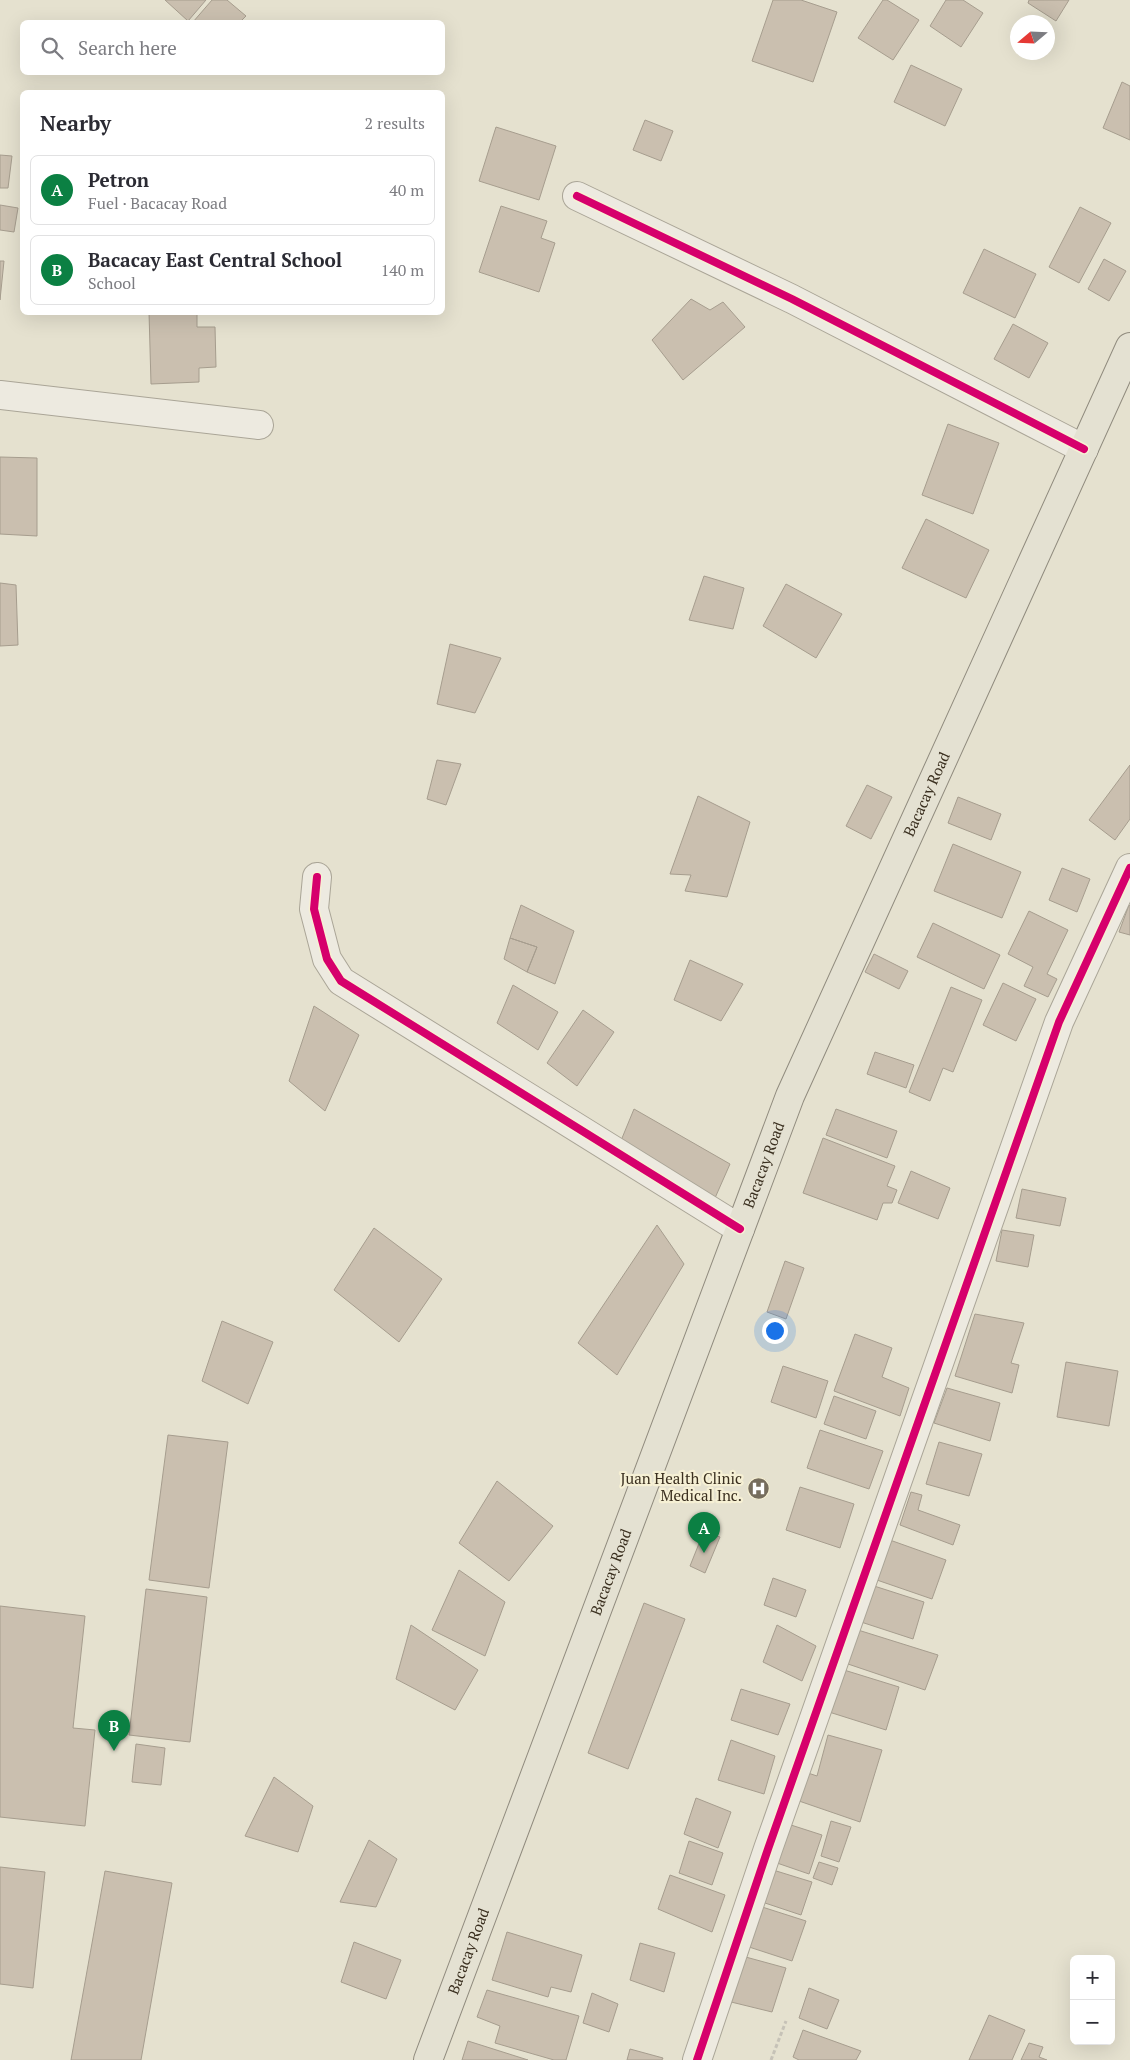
<!DOCTYPE html>
<html lang="en">
<head>
<meta charset="utf-8">
<style>
	:root { --surface:#fff; --page:#f2f2f3; --text:#2b2b33; --muted:#7c7c81; --line:#e1e1e2; --accent:#0b8043 }
	body { margin:0; font-family:"PT Serif",serif; background:var(--page); color:var(--text) }
	.controls { position:absolute; right:15px; bottom:15px; display:grid; overflow:hidden; border-radius:8px; box-shadow:0 5px 20px #0002 }
	.controls button { width:45px; height:45px; display:grid; place-items:center; padding:0; border:0; border-bottom:1px solid var(--line); background:var(--surface); color:var(--text); font:25px sans-serif }
	.compass { position:absolute; left:1010px; top:15px; width:45px; height:45px; border-radius:50%; background:var(--surface); box-shadow:0 5px 20px #0002; rotate:251deg }
	.you { position:absolute; left:774px; top:1330px; width:18px; height:18px; margin:-12px; border:4px solid #fff; border-radius:50%; background:#1a73e8; box-shadow:0 0 0 8px #1a73e833 }
	.badge { display:grid; place-items:center; width:32px; height:32px; border-radius:50%; background:var(--accent); color:#fff; font-size:16px; font-weight:700 }
	.pin { position:absolute; translate:-50% -41px; filter:drop-shadow(0 1px 2px #0008) }
	.pin::after { content:''; position:absolute; top:26px; width:18px; height:15px; background:inherit; clip-path:polygon(0 0,100% 0,50% 100%) }
	.list { margin:0; padding:0; list-style:none }
	h2 { display:flex; justify-content:space-between; align-items:center; height:65px; margin:0; padding:0 20px; font-size:21px }
	h2 small { font-size:16px; font-weight:400; color:var(--muted) }
	.list li { display:grid; grid-template-columns:32px 1fr auto; gap:15px; align-items:center; box-sizing:border-box; height:70px; margin:0 10px 10px; padding:0 10px; border:1px solid var(--line); border-radius:8px }
	.list b { display:block; font-size:19px; white-space:nowrap }
	.list p { margin:0; font-size:16px; white-space:nowrap; color:var(--muted) }
	.list em { font-size:16px; font-style:normal; color:var(--muted) }
	.icon { flex:none; width:28px; height:28px; fill:none; stroke:currentColor; stroke-width:2; stroke-linecap:round; stroke-linejoin:round }
	.map { position:relative; flex:none; width:1130px; height:2060px; overflow:hidden }
	.search { position:absolute; background:var(--surface); box-shadow:0 5px 20px #0002; left:20px; top:20px; width:425px; height:55px; display:flex; align-items:center; gap:12px; box-sizing:border-box; padding:0 18px; border-radius:8px; color:var(--muted); font-size:19px }
	.panel { position:absolute; background:var(--surface); box-shadow:0 5px 20px #0002; left:20px; top:90px; width:425px; height:225px; border-radius:8px }
	.map>svg:first-child { display:block }
	.building { fill:#cabfaf; stroke:#a69d8e }
	.lines { fill:none; stroke-linecap:round; stroke-linejoin:round }
	.minor-casing { stroke:#aaa597; stroke-width:30 }
	.major-casing { stroke:#908b7e; stroke-width:30 }
	.path { stroke:#c6c2b7; stroke-width:3; stroke-dasharray:4 2.5; stroke-linecap:butt }
	.minor { stroke:#edeae0; stroke-width:28 }
	.major { stroke:#e4e1d2; stroke-width:28 }
	.cycleway-casing { stroke:#f6f0d4; stroke-width:11 }
	.cycleway { stroke:#d6006c; stroke-width:8 }
	.labels { text-anchor:middle; stroke-width:4.5; stroke-linejoin:round; paint-order:stroke }
	.street-label { font-size:15px; fill:#3a2f1f; stroke:#f6f0d4 }
	.poi-label { font-size:15px; fill:#3a2f1f; stroke:#f6f0d4; text-anchor:end }
</style>
</head>
<body>
<div class="map">
<svg width="1130" height="2060" viewBox="0 0 1130 2060">
	<rect width="100%" height="100%" fill="#e5e1cf"/>
	<path class="building" d="M165 0H206L188 21Z
		M212 0H227L246 16 240 22H193Z
		M773 0H801L837 12 813 82 752 61Z
		M883 0H887L919 20 893 60 858 38Z
		M946 0H963L983 13 961 47 930 26Z
		M1029 0H1069L1056 21 1028 3Z
		M911 65 962 89 945 126 894 102Z
		M1122 82 1130 86V140L1103 128Z
		M645 120 673 131 661 161 633 150Z
		M496 127 556 146 539 200 479 181Z
		M0 155 12 156 8 188H0Z
		M0 205 18 208 14 232 0 230Z
		M501 206 547 221 541 238 555 243 539 292 479 272Z
		M1080 207 1111 223 1079 283 1049 267Z
		M984 249 1036 274 1015 318 963 293Z
		M1104 259 1126 271 1109 301 1088 289Z
		M0 261H4L0 300Z
		M691 299 710 310 723 302 745 327 683 380 652 340Z
		M149 312H197V327H215L216 367 199 368V382L151 384Z
		M1013 324 1048 343 1029 378 994 359Z
		M948 424 999 443 973 514 922 495Z
		M0 457 37 458V536L0 534Z
		M926 519 989 550 966 598 902 568Z
		M704 576 744 588 733 629 689 620Z
		M0 583 16 585 18 645 0 646Z
		M786 584 842 614 816 658 763 626Z
		M450 644 501 658 475 713 437 704Z
		M437 760 461 764 446 805 427 799Z
		M1130 765V819L1115 840 1089 820Z
		M867 785 892 797 871 839 846 826Z
		M698 796 750 822 727 897 685 891 691 875 670 874Z
		M958 797 1001 814 991 840 948 823Z
		M953 844 1021 872 1002 918 934 891Z
		M1062 868 1090 879 1077 912 1049 900Z
		M521 905 574 931 555 984 527 972 537 947 510 938Z
		M1129 905 1130 906V935L1119 932Z
		M1029 911 1068 930 1047 974 1057 979 1048 997 1024 986 1033 967 1008 954Z
		M933 923 1000 955 984 989 917 957Z
		M510 938 537 947 527 972 504 959Z
		M874 954 908 971 899 989 865 972Z
		M690 960 743 984 721 1021 674 1000Z
		M1003 983 1036 999 1016 1041 983 1025Z
		M513 985 558 1012 538 1050 497 1023Z
		M951 987 982 1000 953 1072 943 1068 930 1101 909 1092Z
		M314 1006 359 1035 325 1111 289 1081Z
		M583 1010 614 1032 577 1086 547 1063Z
		M875 1052 914 1065 906 1088 867 1074Z
		M634 1109 730 1164 715 1198 620 1143Z
		M836 1109 897 1131 887 1158 826 1135Z
		M823 1138 895 1166 887 1186 897 1190 892 1203H883L877 1220 803 1193Z
		M911 1171 950 1188 938 1219 898 1203Z
		M1022 1189 1066 1198 1060 1226 1016 1218Z
		M657 1225 684 1264 617 1375 578 1343Z
		M374 1228 442 1279 399 1342 334 1290Z
		M1002 1230 1034 1235 1028 1267 996 1261Z
		M785 1261 804 1268 786 1319 767 1312Z
		M975 1314 1024 1323 1011 1363 1019 1365 1012 1393 955 1376Z
		M222 1321 273 1342 248 1404 202 1381Z
		M855 1334 892 1348 882 1377 909 1388 900 1416 834 1391Z
		M1066 1362 1118 1371 1109 1426 1057 1417Z
		M783 1366 828 1381 816 1418 771 1402Z
		M947 1388 1000 1403 990 1441 934 1423Z
		M834 1396 876 1411 866 1439 824 1424Z
		M820 1430 883 1451 869 1489 807 1468Z
		M168 1435 228 1442 209 1588 149 1580Z
		M939 1442 982 1454 969 1496 926 1484Z
		M497 1481 553 1526 509 1581 459 1543Z
		M800 1487 854 1504 840 1548 786 1530Z
		M911 1492 922 1495 918 1510 960 1525 953 1545 900 1525Z
		M704 1531 720 1537 705 1573 690 1566Z
		M887 1539 946 1560 932 1599 874 1579Z
		M459 1570 505 1602 485 1656 432 1630Z
		M773 1578 806 1590 796 1617 764 1605Z
		M871 1585 924 1602 913 1639 858 1621Z
		M146 1589 207 1597 190 1742 129 1735Z
		M644 1603 685 1619 628 1769 588 1753Z
		M0 1606 85 1616 73 1728 95 1730 85 1826 0 1817Z
		M411 1625 478 1670 455 1710 396 1679Z
		M777 1625 816 1646 802 1681 763 1662Z
		M858 1630 938 1655 925 1690 845 1663Z
		M844 1670 899 1687 886 1730 829 1712Z
		M741 1689 790 1704 778 1735 731 1720Z
		M828 1735 882 1750 860 1822 799 1801 808 1773 817 1776Z
		M731 1740 775 1756 764 1794 718 1780Z
		M136 1744 165 1748 161 1785 132 1782Z
		M274 1777 313 1806 298 1852 245 1836Z
		M696 1798 731 1812 718 1848 684 1834Z
		M831 1821 851 1827 839 1862 821 1856Z
		M791 1825 822 1835 809 1874 777 1863Z
		M369 1840 397 1859 376 1907 340 1902Z
		M689 1841 723 1853 712 1885 679 1873Z
		M819 1862 838 1868 832 1885 813 1878Z
		M0 1867 45 1872 33 1988 0 1984Z
		M773 1870 812 1882 801 1915 762 1902Z
		M105 1871 172 1883 141 2060H71Z
		M670 1875 725 1895 712 1932 658 1909Z
		M759 1906 806 1921 792 1961 746 1946Z
		M507 1932 582 1955 571 1992 551 1987 548 1997 492 1980Z
		M354 1942 401 1960 386 1999 341 1982Z
		M640 1943 675 1953 664 1992 630 1980Z
		M742 1956 786 1968 772 2012 727 2001Z
		M809 1988 839 2000 827 2029 799 2018Z
		M487 1990 579 2016 566 2060H554L495 2043 500 2026 477 2017Z
		M592 1993 618 2004 609 2032 583 2023Z
		M989 2015 1025 2030 1012 2060H969Z
		M803 2030 861 2051 856 2060H799L793 2057Z
		M468 2041 528 2060H462Z
		M1029 2043 1043 2047 1039 2057 1047 2060H1021Z
		M630 2049 663 2058 662 2060H627Z"/>
	<g class="lines">
		<defs>
			<path id="minor" d="M577 196 792 299 1084 449
				M0 395 259 425
				M317 877 314 909 327 959 341 981 740 1229
				M697 2060 768 1849 1059 1022 1130 868"/>
			<g id="major">
				<path id="s1" d="M428 2060 790 1096 1130 347"/>
			</g>
		</defs>
		<use href="#minor" class="minor-casing"/>
		<use href="#major" class="major-casing"/>
		<path class="path" d="M771 2060 786 2021"/>
		<use href="#minor" class="minor"/>
		<use href="#major" class="major"/>
		<defs>
			<path id="cycleway" d="M577 196 792 299 1084 449
				M317 877 314 909 327 959 341 981 740 1229
				M697 2060 768 1849 1059 1022 1130 868"/>
		</defs>
		<use href="#cycleway" class="cycleway-casing"/>
		<use href="#cycleway" class="cycleway"/>
	</g>
	<defs>
		<symbol id="hospital-disc" viewBox="-11 -11 22 22"><circle r="9.5" fill="#766d5d" stroke="#f6f0d4"/><path d="M-5-5h3v3.5h4V-5h3V5h-3V1.5h-4V5h-3Z" fill="#fff"/></symbol>
	</defs>
	<g fill-rule="evenodd">
		<use href="#hospital-disc" x="746" y="1476" width="25" height="25"/>
	</g>
	<g class="labels">
		<g class="street-label">
			<text dy="5" stroke="none"><textPath href="#s1" startOffset="1361">Bacacay Road</textPath></text>
			<text dy="5" stroke="none"><textPath href="#s1" startOffset="956">Bacacay Road</textPath></text>
			<text dy="5" stroke="none"><textPath href="#s1" startOffset="521">Bacacay Road</textPath></text>
			<text dy="5" stroke="none"><textPath href="#s1" startOffset="116">Bacacay Road</textPath></text>
		</g>
		<g class="poi-label">
			<text x="742" y="1484">Juan Health Clinic<tspan x="742" dy="17">Medical Inc.</tspan></text>
		</g>
	</g>
</svg>
<div class="controls">
<button>+</button>
<button>−</button>
</div>
<svg class="compass" viewBox="-18 -18 36 36"><path d="M0-13l5 13h-10z" fill="#e53935"/><path d="M0 13l5-13h-10z" fill="#7c7c81"/></svg>
<div class="you"></div>
<div class="pin badge" style="left:704px;top:1553px">A</div>
<div class="pin badge" style="left:114px;top:1751px">B</div>
<div class="search"><svg class="icon" aria-label="search" viewBox="0 0 24 24"><circle cx="10" cy="10" r="6"/><path d="M15 15l6 6"/></svg>Search here</div>
<section class="panel">
<h2>Nearby<small>2 results</small></h2>
<ul class="list">
<li><span class="badge">A</span><div><b>Petron</b><p>Fuel · Bacacay Road</p></div><em>40 m</em></li>
<li><span class="badge">B</span><div><b>Bacacay East Central School</b><p>School</p></div><em>140 m</em></li>
</ul>
</section>
</div>
</body>
</html>
